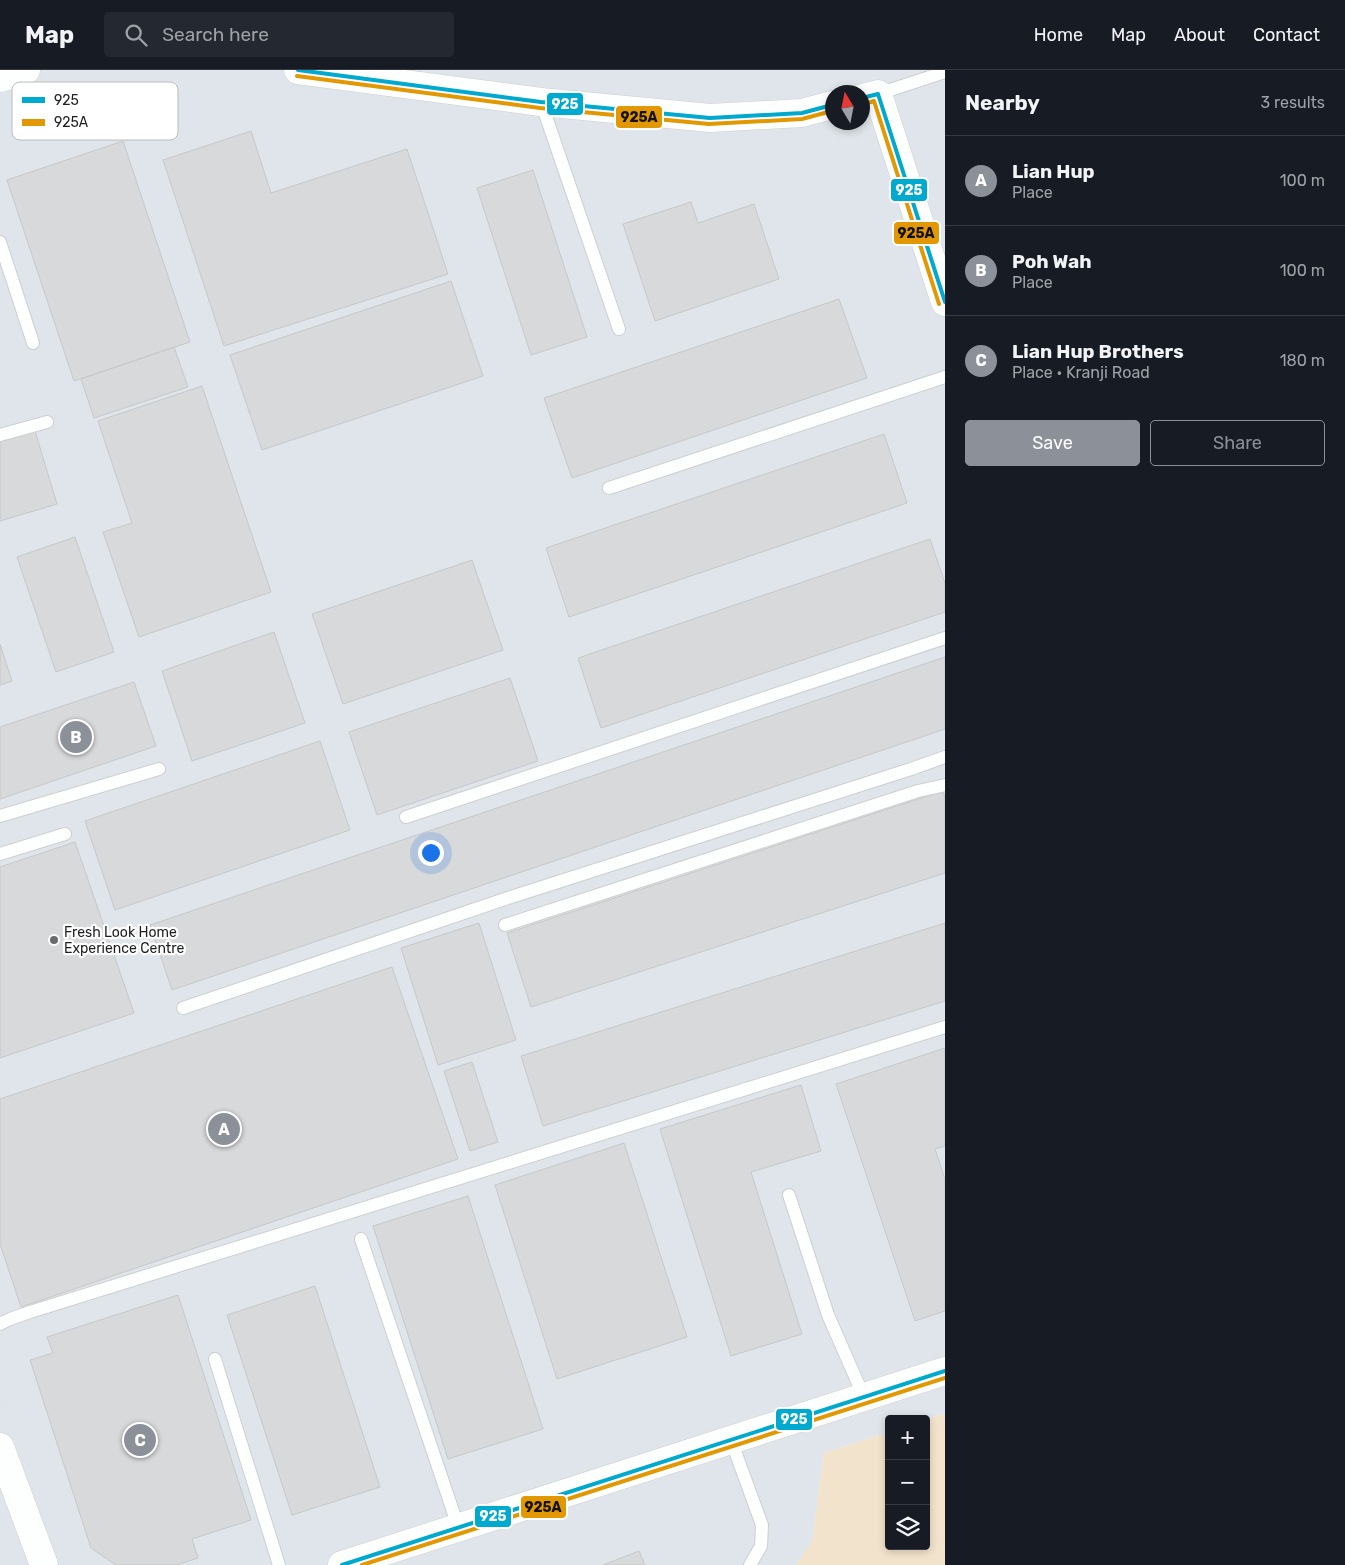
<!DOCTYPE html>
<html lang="en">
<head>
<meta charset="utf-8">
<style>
	:root { --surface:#171b24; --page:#242831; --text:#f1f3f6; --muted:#9ea1a6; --line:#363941; --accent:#8c9099 }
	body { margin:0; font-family:Rubik,sans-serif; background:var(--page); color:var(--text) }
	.controls { position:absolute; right:15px; bottom:15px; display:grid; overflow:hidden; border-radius:5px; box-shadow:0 2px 8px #0003 }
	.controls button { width:45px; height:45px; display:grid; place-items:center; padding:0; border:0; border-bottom:1px solid var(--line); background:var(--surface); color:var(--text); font:25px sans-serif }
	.compass { position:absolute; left:825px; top:15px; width:45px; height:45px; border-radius:50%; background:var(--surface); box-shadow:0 2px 8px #0003; rotate:350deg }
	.you { position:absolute; left:430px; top:782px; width:18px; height:18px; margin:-12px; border:4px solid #fff; border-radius:50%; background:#1a73e8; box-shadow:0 0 0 8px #1a73e833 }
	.badge { display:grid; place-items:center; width:32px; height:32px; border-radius:50%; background:var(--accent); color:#fff; font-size:16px; font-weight:700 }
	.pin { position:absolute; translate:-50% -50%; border:2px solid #fff; box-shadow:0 1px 5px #0006 }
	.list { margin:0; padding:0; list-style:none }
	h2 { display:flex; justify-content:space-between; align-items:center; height:65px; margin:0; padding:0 20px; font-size:21px }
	h2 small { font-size:16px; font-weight:400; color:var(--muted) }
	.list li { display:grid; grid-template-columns:32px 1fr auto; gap:15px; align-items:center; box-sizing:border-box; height:90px; padding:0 20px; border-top:1px solid var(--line) }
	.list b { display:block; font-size:19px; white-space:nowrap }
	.list p { margin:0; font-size:16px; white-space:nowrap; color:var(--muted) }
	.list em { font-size:16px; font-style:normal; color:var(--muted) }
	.actions { display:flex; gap:10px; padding:15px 20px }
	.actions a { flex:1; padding:11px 0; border:1px solid var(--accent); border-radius:5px; text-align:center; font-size:18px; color:var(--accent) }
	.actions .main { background:var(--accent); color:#fff }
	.icon { flex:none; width:28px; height:28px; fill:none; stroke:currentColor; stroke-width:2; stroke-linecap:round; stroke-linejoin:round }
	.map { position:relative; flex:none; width:945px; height:1495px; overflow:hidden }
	header { display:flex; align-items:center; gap:30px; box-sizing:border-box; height:70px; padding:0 25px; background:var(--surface); border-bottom:1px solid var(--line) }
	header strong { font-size:24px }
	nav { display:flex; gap:28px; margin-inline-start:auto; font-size:18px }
	.search { width:350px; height:45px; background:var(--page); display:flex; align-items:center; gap:12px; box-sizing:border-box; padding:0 18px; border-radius:5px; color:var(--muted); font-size:19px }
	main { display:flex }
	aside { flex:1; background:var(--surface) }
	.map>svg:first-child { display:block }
	.built { fill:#dfe5ea; fill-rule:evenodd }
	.green { fill:#f2e3cc }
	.building { fill:#d7d9da; stroke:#c6c8c9 }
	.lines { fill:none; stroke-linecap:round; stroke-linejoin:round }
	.service-casing { stroke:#cecfd0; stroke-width:14 }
	.tertiary-casing { stroke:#cecfd0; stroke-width:29 }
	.primary-casing { stroke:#cecfd0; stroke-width:29 }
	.path { stroke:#e1e2e2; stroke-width:3; stroke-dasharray:2.5 2.5; stroke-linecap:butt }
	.service { stroke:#fdfefe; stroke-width:12 }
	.tertiary { stroke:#fdfefe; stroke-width:28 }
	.primary { stroke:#fdfefe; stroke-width:28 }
	.bus-1-casing { stroke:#fff; stroke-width:8 }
	.bus-2-casing { stroke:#fff; stroke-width:8 }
	.bus-1 { stroke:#00a9ce; stroke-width:4 }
	.bus-2 { stroke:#e19803; stroke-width:4 }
	.poi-dot { fill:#686a6c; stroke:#fff; stroke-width:2 }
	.labels { text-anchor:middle; stroke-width:4.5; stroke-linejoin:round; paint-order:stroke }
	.poi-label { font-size:14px; fill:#1d1f20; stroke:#fff; text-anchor:start }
	.key { fill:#fff; stroke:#bbbcbc; stroke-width:1 }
	.key-label { font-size:14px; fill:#1d1f20 }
	.line-badge { stroke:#fff; stroke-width:2 }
	.badge-label { font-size:14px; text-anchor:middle; font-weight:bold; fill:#fff }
	.pale-badge-label { font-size:14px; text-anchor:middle; font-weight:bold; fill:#111 }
</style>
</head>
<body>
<header>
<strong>Map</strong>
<div class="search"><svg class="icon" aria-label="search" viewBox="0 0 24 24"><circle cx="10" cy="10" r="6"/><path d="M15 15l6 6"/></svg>Search here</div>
<nav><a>Home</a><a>Map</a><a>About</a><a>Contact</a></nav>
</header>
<main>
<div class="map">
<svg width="945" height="1495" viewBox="0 0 945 1495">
	<rect width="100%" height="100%" fill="#f4f6f8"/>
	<path class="built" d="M0 0H945V1343L926 1349H889V1362L824 1383 812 1472 796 1495H0ZM832 22H862V52H832Z"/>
	<path class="green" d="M945 1343V1495H796L812 1471 824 1383 889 1362V1476H926V1349Z"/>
	<path class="building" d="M251 61 271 123 407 79 448 204 224 276 163 90Z
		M123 71 190 272 74 311 7 110Z
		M533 100 587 267 531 285 477 118Z
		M691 132 698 153 754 134 779 209 655 251 623 154Z
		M451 211 483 306 262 380 230 285Z
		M839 229 867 308 572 408 544 328Z
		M174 277 188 317 94 348 81 309Z
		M202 316 271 522 139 567 103 462 132 453 98 351Z
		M35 361 57 434 0 451V372Z
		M884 364 907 433 569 547 546 478Z
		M75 467 114 582 56 602 17 487Z
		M930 469 945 513V542L601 658 578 588Z
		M472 490 503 580 343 634 312 544Z
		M274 562 305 653 192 691 162 601Z
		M0 574 12 611 0 615Z
		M945 587V659L172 920 150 855Z
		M510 608 538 691 377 745 349 662Z
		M134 612 156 676 0 729V657Z
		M320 671 350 760 115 840 85 751Z
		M943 721 945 728V803L531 937 507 863Z
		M75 772 134 943 0 988V797Z
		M479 853 516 970 438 995 401 878Z
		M945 853V931L543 1056 521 986Z
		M392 897 458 1089 21 1237 0 1174V1029Z
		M945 978V1076L935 1079 945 1109V1241L915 1251 836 1014Z
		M472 992 498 1072 470 1081 444 1001Z
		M801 1015 821 1081 751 1102 802 1264 731 1286 660 1059Z
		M624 1073 687 1267 557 1309 495 1115Z
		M468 1126 543 1359 448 1389 373 1156Z
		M315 1216 380 1417 292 1445 227 1245Z
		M178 1225 251 1450 192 1469 198 1488 177 1495H116L91 1478 30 1290 53 1283 47 1267Z
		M639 1481 645 1495H603Z"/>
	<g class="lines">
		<defs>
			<path id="service" d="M878 24 945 2
				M541 32 619 259
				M0 172 33 273
				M0 365 47 352
				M609 418 945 307
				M0 746 159 699
				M406 747 945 568
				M0 784 65 764
				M505 855 918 721 945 715
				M183 938 511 827 911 699 945 687
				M789 1125 828 1245 864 1327
				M361 1169 459 1459
				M0 1254 10 1249 30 1242 945 957
				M215 1289 279 1495
				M731 1370 762 1455 761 1476 750 1495"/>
			<path id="tertiary" d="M298 0 541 32 710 48 802 43 832 35
				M0 8 26 0
				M862 28 878 24 945 232
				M342 1495 945 1301"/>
			<path id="primary" d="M0 1377 44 1495"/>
		</defs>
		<use href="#service" class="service-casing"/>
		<use href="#tertiary" class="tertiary-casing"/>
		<use href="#primary" class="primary-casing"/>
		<path class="path" d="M0 1327 9 1352"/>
		<use href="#service" class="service"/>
		<use href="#tertiary" class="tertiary"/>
		<use href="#primary" class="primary"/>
		<defs>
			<path id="bus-1" d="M298 0 541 32 710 48 802 43 832 35
				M862 28 878 24 945 232
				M342 1495 945 1301"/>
			<path id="bus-2" d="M297 6 540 38 709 54 802 49 832 41
				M864 34 874 31 939 234
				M362 1495 945 1308"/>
		</defs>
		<use href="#bus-1" class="bus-1-casing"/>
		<use href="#bus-2" class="bus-2-casing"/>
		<use href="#bus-1" class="bus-1"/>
		<use href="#bus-2" class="bus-2"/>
	</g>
	<circle class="poi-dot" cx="54" cy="870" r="5"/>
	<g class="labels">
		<g class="poi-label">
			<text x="64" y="867">Fresh Look Home<tspan x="64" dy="16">Experience Centre</tspan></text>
		</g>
	</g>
	<rect x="12" y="12" width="166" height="58" rx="8" class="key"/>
	<rect x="22" y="27" width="23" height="6" fill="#00a9ce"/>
	<rect x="22" y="49" width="23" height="7" fill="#e19803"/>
	<g class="key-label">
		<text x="54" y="35">925</text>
		<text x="54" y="57">925A</text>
	</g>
	<g class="line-badge">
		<rect x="546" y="22" width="38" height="24" rx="5" fill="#00a9ce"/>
		<rect x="615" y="35" width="48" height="24" rx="5" fill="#e19803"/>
		<rect x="890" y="108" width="38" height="24" rx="5" fill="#00a9ce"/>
		<rect x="893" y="151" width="47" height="24" rx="5" fill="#e19803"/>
		<rect x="775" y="1338" width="38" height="23" rx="5" fill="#00a9ce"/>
		<rect x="520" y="1425" width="47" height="24" rx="5" fill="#e19803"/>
		<rect x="474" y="1435" width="38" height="23" rx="5" fill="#00a9ce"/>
	</g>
	<g class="badge-label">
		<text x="565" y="39">925</text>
		<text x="909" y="125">925</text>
		<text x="794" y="1354">925</text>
		<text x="493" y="1451">925</text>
	</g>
	<g class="pale-badge-label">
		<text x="639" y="52">925A</text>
		<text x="916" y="168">925A</text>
		<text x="543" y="1442">925A</text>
	</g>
</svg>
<div class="controls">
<button>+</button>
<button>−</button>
<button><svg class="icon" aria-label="layers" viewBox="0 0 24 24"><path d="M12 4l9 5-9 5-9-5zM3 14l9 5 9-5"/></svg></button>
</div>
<svg class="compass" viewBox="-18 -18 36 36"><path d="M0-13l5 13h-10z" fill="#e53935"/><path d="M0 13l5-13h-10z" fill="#9ea1a6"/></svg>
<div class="you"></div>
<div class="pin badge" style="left:224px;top:1059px">A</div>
<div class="pin badge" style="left:76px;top:667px">B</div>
<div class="pin badge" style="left:140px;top:1370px">C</div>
</div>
<aside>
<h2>Nearby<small>3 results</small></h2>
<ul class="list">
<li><span class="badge">A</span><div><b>Lian Hup</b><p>Place</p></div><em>100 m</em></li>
<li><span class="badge">B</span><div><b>Poh Wah</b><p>Place</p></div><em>100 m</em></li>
<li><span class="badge">C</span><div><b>Lian Hup Brothers</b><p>Place · Kranji Road</p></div><em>180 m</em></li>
</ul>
<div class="actions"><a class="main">Save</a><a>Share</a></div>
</aside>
</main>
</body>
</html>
